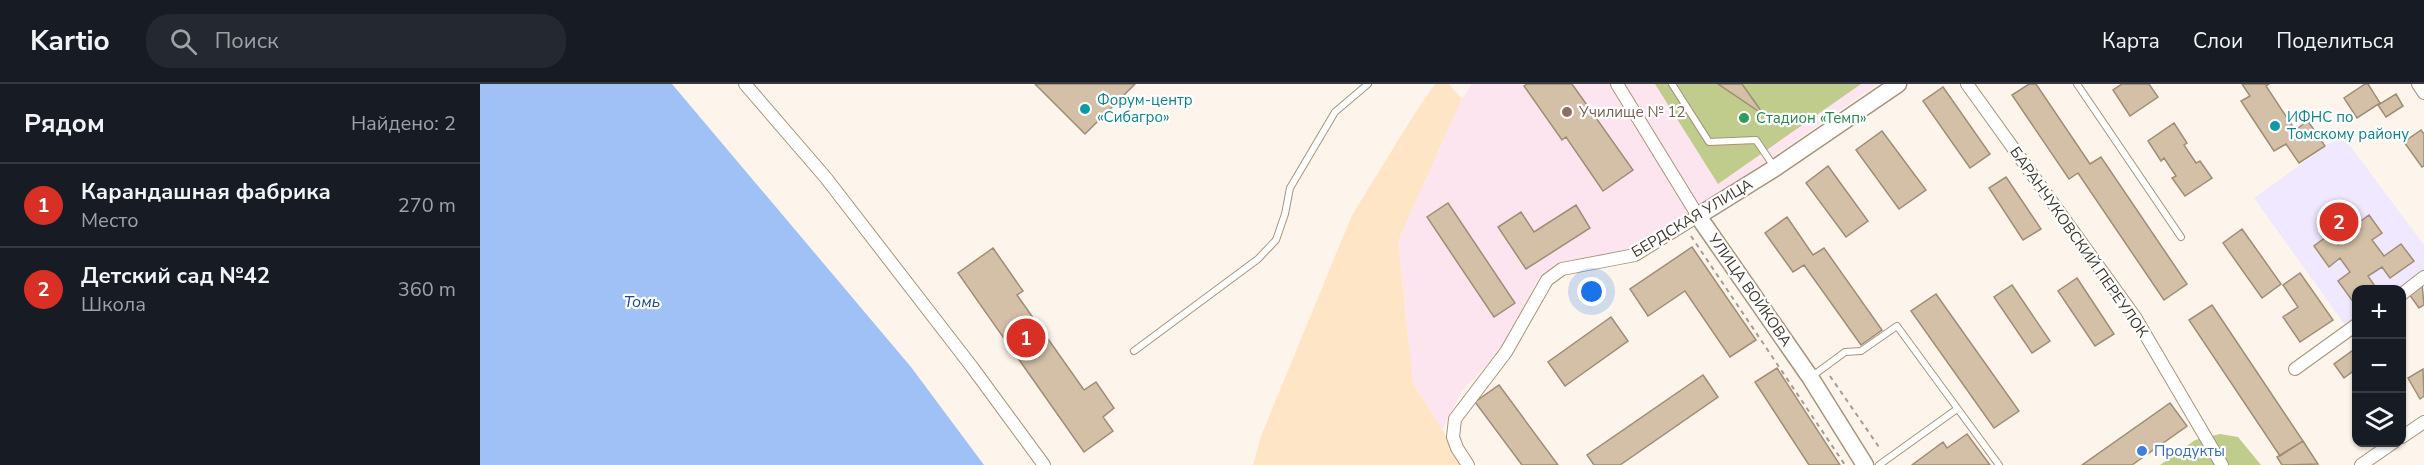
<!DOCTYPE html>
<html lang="ru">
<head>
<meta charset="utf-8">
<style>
	:root { --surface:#171b24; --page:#242831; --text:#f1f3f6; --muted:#9ea1a6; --line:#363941; --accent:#d93025 }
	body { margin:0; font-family:"Nunito Sans",sans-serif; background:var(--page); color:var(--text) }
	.controls { position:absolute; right:18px; bottom:18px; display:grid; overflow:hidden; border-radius:12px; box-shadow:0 2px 4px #0004 }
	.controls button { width:54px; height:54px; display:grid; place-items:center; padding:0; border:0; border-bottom:2px solid var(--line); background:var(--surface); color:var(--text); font:30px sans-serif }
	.you { position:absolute; left:1112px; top:208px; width:21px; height:21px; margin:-15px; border:4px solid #fff; border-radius:50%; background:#1a73e8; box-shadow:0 0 0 9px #1a73e833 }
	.badge { display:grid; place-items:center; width:39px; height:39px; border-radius:50%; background:var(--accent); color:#fff; font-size:20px; font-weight:700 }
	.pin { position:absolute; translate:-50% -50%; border:3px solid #fff; box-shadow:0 2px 6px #0006 }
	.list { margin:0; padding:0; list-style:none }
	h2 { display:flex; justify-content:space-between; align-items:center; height:78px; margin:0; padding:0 24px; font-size:26px }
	h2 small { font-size:20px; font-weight:400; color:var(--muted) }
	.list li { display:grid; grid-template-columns:39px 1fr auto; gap:18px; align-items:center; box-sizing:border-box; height:84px; padding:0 24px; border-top:2px solid var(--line) }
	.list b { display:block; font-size:22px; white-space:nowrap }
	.list p { margin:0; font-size:20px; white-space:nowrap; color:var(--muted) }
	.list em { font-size:20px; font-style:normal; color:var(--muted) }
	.icon { flex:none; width:33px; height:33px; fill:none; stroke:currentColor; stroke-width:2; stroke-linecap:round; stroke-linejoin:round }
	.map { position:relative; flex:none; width:1944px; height:381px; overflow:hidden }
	header { display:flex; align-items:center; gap:36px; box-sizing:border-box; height:84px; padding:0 30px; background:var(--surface); border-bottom:2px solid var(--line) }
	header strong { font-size:28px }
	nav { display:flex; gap:33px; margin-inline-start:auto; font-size:21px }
	.search { width:420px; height:54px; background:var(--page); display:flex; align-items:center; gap:15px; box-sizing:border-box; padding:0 21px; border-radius:24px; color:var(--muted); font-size:22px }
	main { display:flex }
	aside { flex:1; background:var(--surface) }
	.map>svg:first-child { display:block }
	.commercial { fill:#fde5f0 }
	.built { fill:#fee5c5 }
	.education { fill:#efe8fe }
	.green { fill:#bfcc8b }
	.water { fill:#9fc1f6 }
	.building { fill:#d3c0a7; stroke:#9f8d75; stroke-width:1.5 }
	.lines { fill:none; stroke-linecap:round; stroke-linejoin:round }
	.lane-casing { stroke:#a7947c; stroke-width:8 }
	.street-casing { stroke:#a7947c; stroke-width:14 }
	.secondary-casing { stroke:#a7947c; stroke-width:19 }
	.path { stroke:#a59d93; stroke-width:2; stroke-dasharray:4.5 4.5; stroke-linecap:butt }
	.lane { stroke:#fff; stroke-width:6 }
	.street { stroke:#fff; stroke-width:12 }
	.secondary { stroke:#fff; stroke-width:16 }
	.culture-dot { fill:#0f9aa8; stroke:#fff; stroke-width:2 }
	.education-dot { fill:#8d6e63; stroke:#fff; stroke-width:2 }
	.leisure-dot { fill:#2e9e5b; stroke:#fff; stroke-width:2 }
	.shop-dot { fill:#3f7fe0; stroke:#fff; stroke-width:2 }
	.labels { text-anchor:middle; stroke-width:4.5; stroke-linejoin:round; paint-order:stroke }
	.culture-label { font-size:15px; fill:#0d838f; stroke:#fff; text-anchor:start }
	.education-label { font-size:15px; fill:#785e54; stroke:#fff; text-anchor:start }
	.leisure-label { font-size:15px; fill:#27864d; stroke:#fff; text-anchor:start }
	.street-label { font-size:15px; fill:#3e362c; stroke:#fff }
	.shop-label { font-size:15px; fill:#366cbe; stroke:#fff; text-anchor:start }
	.water-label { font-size:16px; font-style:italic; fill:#174894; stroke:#fff }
</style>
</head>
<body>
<header>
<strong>Kartio</strong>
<div class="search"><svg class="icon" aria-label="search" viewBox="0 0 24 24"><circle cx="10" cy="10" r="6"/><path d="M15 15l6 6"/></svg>Поиск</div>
<nav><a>Карта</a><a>Слои</a><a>Поделиться</a></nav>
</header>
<main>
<aside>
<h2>Рядом<small>Найдено: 2</small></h2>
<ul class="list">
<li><span class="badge">1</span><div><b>Карандашная фабрика</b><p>Место</p></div><em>270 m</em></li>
<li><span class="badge">2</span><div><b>Детский сад №42</b><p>Школа</p></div><em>360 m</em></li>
</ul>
</aside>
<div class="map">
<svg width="1944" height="381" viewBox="0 0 1944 381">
	<rect width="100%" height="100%" fill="#fdf5eb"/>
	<path class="commercial" d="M992 0H1398L1222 122 1206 130 1153 167 1076 181 1063 190 1056 198 1046 220 1018 269 982 307 962 346 933 299 918 157 982 15Z"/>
	<path class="built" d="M955 0H969L982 15 918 157 933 299 984 381H773L781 352 872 131 935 29Z"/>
	<path class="education" d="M1862 51 1944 161V188L1918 205 1876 206V233L1865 241 1774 114Z"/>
	<path class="green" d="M1175 0H1381L1238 100Z
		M1740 350 1758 353 1781 381H1680L1715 356Z"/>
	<path class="water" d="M0 0H192L431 283 504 381H0Z"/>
	<path class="building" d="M555 0H655L605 50Z
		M1047 0H1092L1153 86 1123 107 1086 53 1082 56 1044 2Z
		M1238 0H1262L1284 31Z
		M1549 0H1556L1610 80 1621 73 1707 200 1684 216 1598 89 1589 95 1532 11Z
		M1642 0H1669L1678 13 1650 32 1633 6Z
		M1762 0H1789L1786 2 1815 46 1828 37 1845 62 1819 79 1806 60 1794 67 1761 17 1770 12Z
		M1885 0H1888L1900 19 1877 34 1864 14Z
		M1463 3 1510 70 1490 84 1443 17Z
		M1916 10 1923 22 1906 33 1898 21Z
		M1694 39 1707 59 1704 61 1716 79 1720 77 1732 94 1705 112 1692 94 1696 92 1684 74 1681 77 1668 57Z
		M1941 46 1944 50V82L1942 83 1924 58Z
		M1402 47 1446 106 1419 125 1376 66Z
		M1348 82 1388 137 1366 153 1326 99Z
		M1526 93 1561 145 1543 156 1509 104Z
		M968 119 1035 219 1014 233 947 133Z
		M1096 121 1110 144 1046 185 1018 143 1041 128 1054 148Z
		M1889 131 1902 149 1892 156 1904 172 1921 160 1934 177 1910 194 1902 183 1888 192 1896 204 1876 206V218L1874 219 1858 197 1870 188 1860 174 1849 183 1834 162 1850 150 1858 161 1874 150 1870 145Z
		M1307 133 1333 171 1344 164 1402 246 1381 261 1324 181 1313 188 1285 149Z
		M1762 145 1801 200 1782 214 1743 159Z
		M1212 163 1276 256 1250 273 1205 207 1168 232 1150 205Z
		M513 164 543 207 537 211 604 306 616 298 634 324 623 333 633 347 604 368 478 189Z
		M1820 189 1853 236 1820 258 1803 233 1818 223 1803 201Z
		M1597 194 1634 250 1615 262 1578 207Z
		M1942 200 1944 221 1939 224 1929 210Z
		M1532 201 1570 257 1552 269 1514 213Z
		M1456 210 1539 327 1514 344 1431 227Z
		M1732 221 1823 357 1800 372 1709 236Z
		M1131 233 1148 257 1085 302 1068 278Z
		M1876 264V285L1864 294 1854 280Z
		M1297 284 1360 381H1329L1275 298Z
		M1943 285 1944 312 1940 315 1928 294Z
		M1223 291 1238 313 1140 381H1114L1107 371Z
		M1019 301 1078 381H1042L995 318Z
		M1690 319 1707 342 1652 381H1602Z
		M1487 350 1510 381H1432L1463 358 1467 364Z
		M1823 357 1838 380 1802 381 1797 373Z"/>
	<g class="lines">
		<defs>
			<path id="lane" d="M1192 0 1229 58 1276 56 1295 84
				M1597 0 1701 153
				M654 267 778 175 796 156 805 130 810 104 855 28 888 0
				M1331 293 1365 268 1381 267 1417 242 1519 381
				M1399 381 1477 325"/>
			<path id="street" d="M265 0 346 94 492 283 564 381
				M1487 0 1655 233 1742 381
				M1938 0 1944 9
				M1922 210 1944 193
				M1815 285 1876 241
				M1922 353 1944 338
				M988 381 977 364 973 353 975 335 1026 268 1067 196 1082 185 1155 171 1218 132 1137 0
				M1881 381 1914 358"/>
			<path id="secondary" d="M1385 381 1330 293 1218 132 1295 84 1418 0"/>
		</defs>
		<use href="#lane" class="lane-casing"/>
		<use href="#street" class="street-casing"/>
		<use href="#secondary" class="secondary-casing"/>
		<path class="path" d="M1211 152 1365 381
			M1350 292 1401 366"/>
		<use href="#lane" class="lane"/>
		<use href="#street" class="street"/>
		<use href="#secondary" class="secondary"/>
	</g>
	<g class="culture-dot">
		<circle cx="605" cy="25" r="6"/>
		<circle cx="1795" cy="42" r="6"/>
	</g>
	<circle class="education-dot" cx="1087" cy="28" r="6"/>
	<circle class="leisure-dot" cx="1264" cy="34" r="6"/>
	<circle class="shop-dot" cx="1662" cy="367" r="6"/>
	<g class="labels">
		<g class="culture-label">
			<text x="617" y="21">Форум-центр<tspan x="617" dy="17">«Сибагро»</tspan></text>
			<text x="1807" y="38">ИФНС по<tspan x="1807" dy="17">Томскому району</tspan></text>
		</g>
		<g class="education-label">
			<text x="1099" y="33">Училище № 12</text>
		</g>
		<g class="leisure-label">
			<text x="1276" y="39">Стадион «Темп»</text>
		</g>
		<g class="street-label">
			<text transform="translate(1212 134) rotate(-31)" y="5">БЕРДСКАЯ УЛИЦА</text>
			<text transform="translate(1599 158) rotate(55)" y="5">БАРАНЧУКОВСКИЙ ПЕРЕУЛОК</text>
			<text transform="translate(1270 206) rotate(55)" y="5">УЛИЦА ВОЙКОВА</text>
		</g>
		<g class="shop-label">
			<text x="1674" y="372">Продукты</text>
		</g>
		<g class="water-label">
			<text x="162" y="223">Томь</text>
		</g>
	</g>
</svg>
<div class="controls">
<button>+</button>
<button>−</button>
<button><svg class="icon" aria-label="layers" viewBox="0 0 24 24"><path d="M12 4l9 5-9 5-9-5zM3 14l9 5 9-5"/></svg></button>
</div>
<div class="you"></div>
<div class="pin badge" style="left:546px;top:254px">1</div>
<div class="pin badge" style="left:1859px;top:138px">2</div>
</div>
</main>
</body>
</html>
